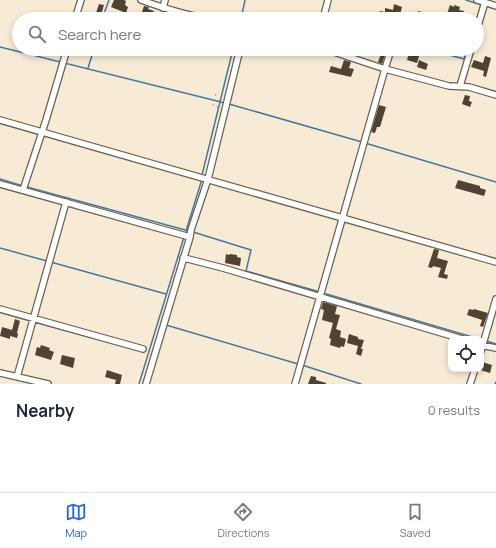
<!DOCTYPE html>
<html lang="en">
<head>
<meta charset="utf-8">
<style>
	:root { --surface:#fff; --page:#f2f2f3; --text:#1f2937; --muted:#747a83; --line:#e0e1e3; --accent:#2563eb }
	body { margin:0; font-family:Manrope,sans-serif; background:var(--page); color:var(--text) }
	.controls { position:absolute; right:12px; bottom:12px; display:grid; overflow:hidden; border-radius:8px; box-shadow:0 2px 6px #0003 }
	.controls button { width:36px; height:36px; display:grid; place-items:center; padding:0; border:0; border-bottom:1px solid var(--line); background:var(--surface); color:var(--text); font:20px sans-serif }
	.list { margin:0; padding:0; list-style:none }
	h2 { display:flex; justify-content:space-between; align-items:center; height:52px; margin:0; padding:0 16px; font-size:17px }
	h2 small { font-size:13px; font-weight:400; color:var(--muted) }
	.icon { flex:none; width:22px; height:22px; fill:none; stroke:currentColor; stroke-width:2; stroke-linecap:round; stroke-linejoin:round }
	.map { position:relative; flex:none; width:496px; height:384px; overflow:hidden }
	.search { position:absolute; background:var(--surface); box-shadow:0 2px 6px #0003; left:12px; right:12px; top:12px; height:44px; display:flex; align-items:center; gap:10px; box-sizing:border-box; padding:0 14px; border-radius:22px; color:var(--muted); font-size:15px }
	.sheet { height:108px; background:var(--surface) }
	nav { display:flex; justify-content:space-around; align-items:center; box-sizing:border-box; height:56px; border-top:1px solid var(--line); background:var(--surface); font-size:11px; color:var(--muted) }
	nav a { display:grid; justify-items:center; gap:2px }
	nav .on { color:var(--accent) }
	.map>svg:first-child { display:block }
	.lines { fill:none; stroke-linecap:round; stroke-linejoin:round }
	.stream { stroke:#45799f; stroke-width:1.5 }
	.building { fill:#4f4433 }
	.minor-casing { stroke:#6c614f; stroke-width:8 }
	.path { stroke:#9f9687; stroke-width:1; stroke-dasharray:2 3; stroke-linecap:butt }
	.minor { stroke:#fff; stroke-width:5.5 }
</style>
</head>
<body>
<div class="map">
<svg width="496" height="384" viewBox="0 0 496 384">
	<rect width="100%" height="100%" fill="#f8ebd6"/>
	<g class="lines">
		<path class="stream" d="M466 0 482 5
			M485 6 496 9
			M102 19 109 0
			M241 19 245 0
			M477 19 481 4
			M0 47 225 103
			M428 49 464 59 467 49
			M88 68 94 49
			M229 104 362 142
			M365 143 496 182
			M202 175 233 49
			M0 179 23 186
			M27 187 189 231
			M186 231 202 179
			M193 232 251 250 246 271 320 292
			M0 248 166 294
			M323 293 479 339
			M0 312 31 321
			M35 322 93 338
			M166 325 298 364
			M481 339 496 344
			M302 365 361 384
			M139 384 184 237
			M495 384 496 382"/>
	</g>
	<path class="building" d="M114 0H124L126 1 125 5 128 7 126 13 111 7Z
		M99 4 104 5 101 15 96 13Z
		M394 4 402 7 400 15 398 17 397 19H378L380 11 385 12V8L393 10Z
		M450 5 454 7V5L460 7 459 10 464 11 462 19 447 14Z
		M144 6 149 7 148 9 154 11 153 14 155 15 154 19H150L141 15Z
		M418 11 422 12 420 19H416Z
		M369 49H387L382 64 378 62 381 54 369 50Z
		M409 53 419 56 417 63 407 60Z
		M485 56 491 58 486 77 483 76 484 71 471 67 474 60 483 63Z
		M344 60 351 62 349 68 354 69 351 77 329 72 331 66 341 69Z
		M419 60 428 64 426 70 417 67Z
		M465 95 470 96 469 101 472 102 470 107 462 104Z
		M379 105 386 107 380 127H377L375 133 371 132Z
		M458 180 480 186V188L486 190 484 196 455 188Z
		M434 249 439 250 437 258 448 261 444 274 448 275 447 279 438 277 441 268 433 266 432 268 428 267Z
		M226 254 229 255 230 254 237 255V257L241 258 240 266 225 263Z
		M323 302 337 306 335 314 340 315 336 329 341 331 340 337 346 339 344 347 341 346 340 348 330 345 331 339 329 338 333 323 322 320 324 310 321 309Z
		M469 309 473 310 474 309 488 313 483 327 480 326 482 320 467 315Z
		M15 319 20 321 17 333 18 334 17 338 10 336V339L0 336 2 327 12 330Z
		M349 334 358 337V339L364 340 361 349H363L361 356 356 354 358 346 347 343Z
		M41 345 50 348 49 350 54 352 51 360 35 355 37 347 40 348Z
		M62 355 75 358 73 368 60 364Z
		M482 362 492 365 490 373 480 370 481 369Z
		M107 370 122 375 120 384H115L116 380 105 377Z
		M311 376 316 377V380L326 383V384H308Z"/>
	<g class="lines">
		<defs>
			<path id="minor" d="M141 0C163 8 185 15 209 19
				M477 0 496 6
				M163 8 165 0
				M75 19 81 0
				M323 19 328 0
				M401 19H404
				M477 29 485 2
				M325 49 385 69 449 86 469 87 496 95
				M460 86 471 49
				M0 120 496 262
				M0 184 190 237
				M23 190 46 120 67 49
				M183 258 188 259 223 268 462 339
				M0 309 143 349
				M481 345 496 348
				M481 351 496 299
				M0 373 48 384
				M17 377 66 202
				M146 384 190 237 191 230 208 179 240 49
				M295 384 385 69 391 49
				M470 384 475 369"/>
		</defs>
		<use href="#minor" class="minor-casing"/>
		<path class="path" d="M216 94 213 105 220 108"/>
		<use href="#minor" class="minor"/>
	</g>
</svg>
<div class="controls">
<button><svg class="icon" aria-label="locate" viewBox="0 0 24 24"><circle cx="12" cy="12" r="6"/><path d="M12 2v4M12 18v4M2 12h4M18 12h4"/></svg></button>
</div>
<div class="search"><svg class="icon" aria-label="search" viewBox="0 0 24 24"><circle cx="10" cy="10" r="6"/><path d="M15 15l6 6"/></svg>Search here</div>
</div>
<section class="sheet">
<h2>Nearby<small>0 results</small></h2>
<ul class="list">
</ul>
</section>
<nav>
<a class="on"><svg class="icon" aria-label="map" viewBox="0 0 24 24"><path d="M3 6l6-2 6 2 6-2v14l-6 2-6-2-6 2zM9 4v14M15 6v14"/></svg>Map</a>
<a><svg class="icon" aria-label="directions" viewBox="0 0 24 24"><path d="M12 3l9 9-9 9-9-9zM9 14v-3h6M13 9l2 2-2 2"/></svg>Directions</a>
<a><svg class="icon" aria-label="saved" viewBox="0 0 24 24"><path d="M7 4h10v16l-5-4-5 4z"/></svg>Saved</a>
</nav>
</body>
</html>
